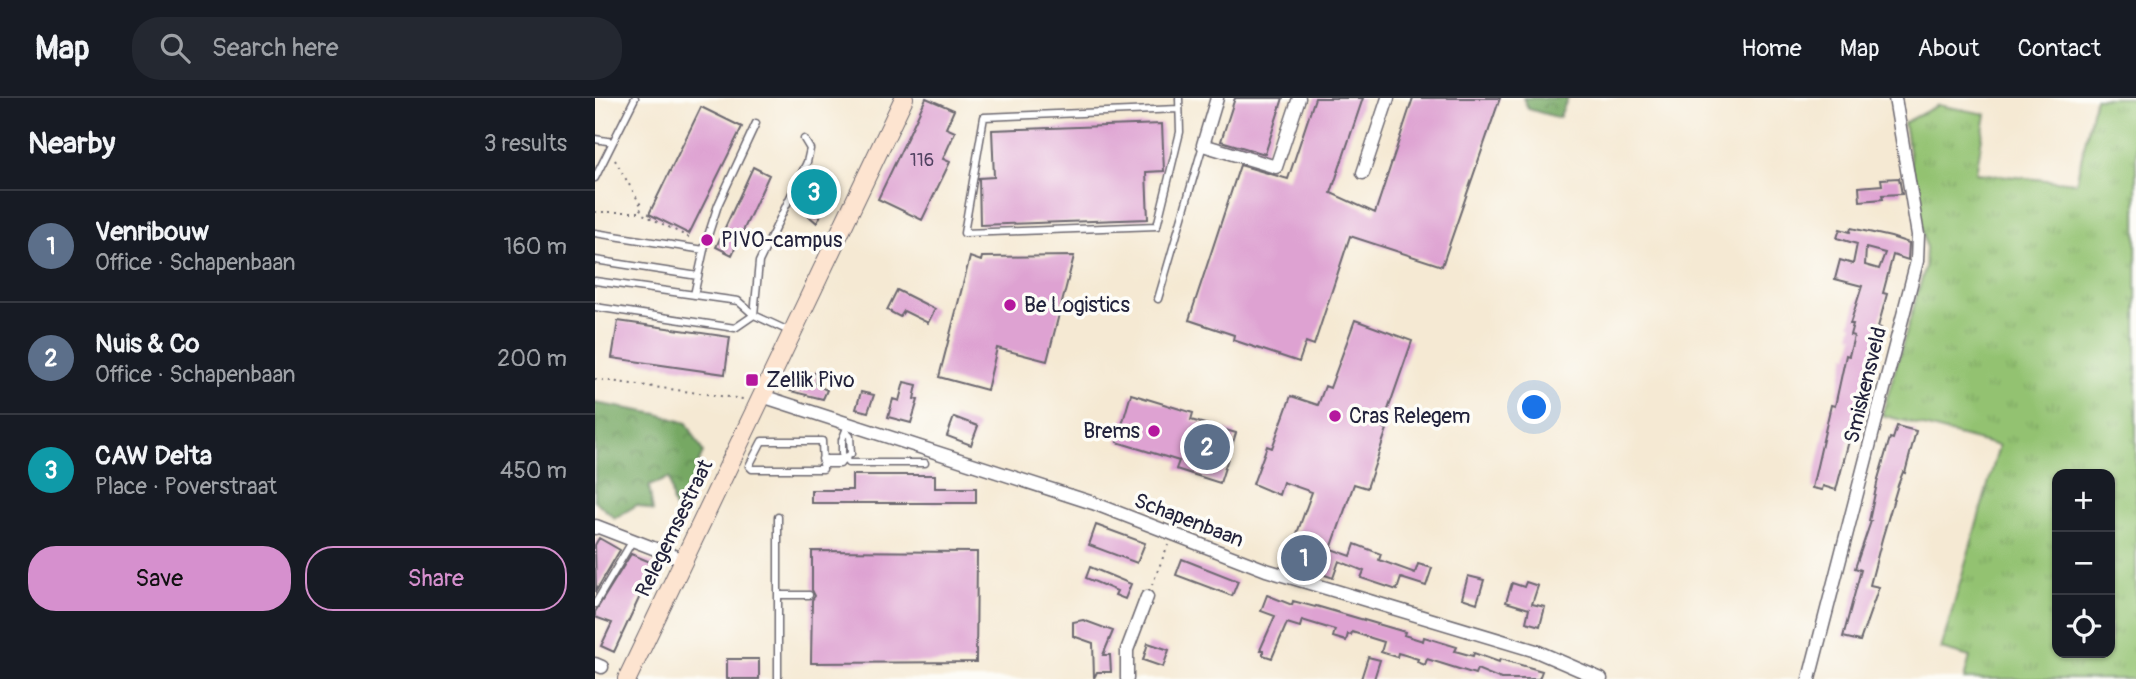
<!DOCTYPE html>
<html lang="en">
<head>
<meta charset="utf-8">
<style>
	:root { --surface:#171b24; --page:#242831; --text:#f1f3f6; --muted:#9ea1a6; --line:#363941; --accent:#d690ce }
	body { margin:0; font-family:Pangolin,sans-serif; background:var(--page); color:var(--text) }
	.controls { position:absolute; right:21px; bottom:21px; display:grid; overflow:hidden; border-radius:14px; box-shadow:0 2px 5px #0004 }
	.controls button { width:63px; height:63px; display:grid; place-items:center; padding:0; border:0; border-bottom:2px solid var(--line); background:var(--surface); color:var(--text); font:35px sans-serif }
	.you { position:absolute; left:940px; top:310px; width:24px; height:24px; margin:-18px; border:5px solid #fff; border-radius:50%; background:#1a73e8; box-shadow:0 0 0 10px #1a73e833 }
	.badge { display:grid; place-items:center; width:46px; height:46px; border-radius:50%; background:var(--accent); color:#fff; font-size:23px; font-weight:700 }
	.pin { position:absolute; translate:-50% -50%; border:4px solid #fff; box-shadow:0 2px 7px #0006 }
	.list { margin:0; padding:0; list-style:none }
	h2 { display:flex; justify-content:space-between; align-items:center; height:91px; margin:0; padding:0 28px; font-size:30px }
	h2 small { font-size:23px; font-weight:400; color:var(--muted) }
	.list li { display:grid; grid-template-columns:46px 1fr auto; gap:21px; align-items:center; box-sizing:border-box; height:112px; padding:0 28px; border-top:2px solid var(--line) }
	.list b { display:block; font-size:26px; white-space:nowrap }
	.list p { margin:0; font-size:23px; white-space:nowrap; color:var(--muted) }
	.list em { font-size:23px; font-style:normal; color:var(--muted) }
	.actions { display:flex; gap:14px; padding:21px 28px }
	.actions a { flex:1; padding:16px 0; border:2px solid var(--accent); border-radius:28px; text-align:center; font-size:24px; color:var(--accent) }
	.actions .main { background:var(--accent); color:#111 }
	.icon { flex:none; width:38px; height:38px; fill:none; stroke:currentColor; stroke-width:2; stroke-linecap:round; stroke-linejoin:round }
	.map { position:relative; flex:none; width:1541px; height:581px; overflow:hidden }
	header { display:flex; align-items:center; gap:42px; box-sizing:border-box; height:98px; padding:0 35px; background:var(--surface); border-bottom:2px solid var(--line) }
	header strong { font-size:33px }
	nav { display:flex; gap:38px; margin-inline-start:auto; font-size:24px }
	.search { width:490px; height:63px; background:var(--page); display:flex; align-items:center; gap:18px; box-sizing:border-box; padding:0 24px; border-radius:28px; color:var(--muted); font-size:26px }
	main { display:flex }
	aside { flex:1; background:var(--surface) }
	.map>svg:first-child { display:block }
	.grass { fill:url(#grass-tufts); stroke:#5a7256; stroke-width:2; fill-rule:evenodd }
	.forest { fill:url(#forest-crowns); stroke:#4c654f; stroke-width:2 }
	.building { fill:#dea2d2; fill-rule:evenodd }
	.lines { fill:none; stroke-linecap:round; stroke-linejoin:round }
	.lane-casing { stroke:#6c6870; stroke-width:9 }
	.street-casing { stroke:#6c6870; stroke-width:15 }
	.secondary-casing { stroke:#6c6870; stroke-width:20 }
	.path { stroke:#6c6870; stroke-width:2; stroke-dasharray:2 5; stroke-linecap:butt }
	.lane { stroke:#fff; stroke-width:6 }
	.street { stroke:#fff; stroke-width:12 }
	.secondary { stroke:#fde4d0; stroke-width:18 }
	.poi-dot { fill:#b5179e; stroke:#fdfcf7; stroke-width:2.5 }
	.labels { text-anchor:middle; stroke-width:7; stroke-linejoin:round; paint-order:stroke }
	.number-label { font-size:18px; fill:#514261 }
	.poi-label { font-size:21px; fill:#22223b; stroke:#fdfcf7; text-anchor:start }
	.street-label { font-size:21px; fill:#22223b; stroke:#fdfcf7 }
</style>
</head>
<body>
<header>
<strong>Map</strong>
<div class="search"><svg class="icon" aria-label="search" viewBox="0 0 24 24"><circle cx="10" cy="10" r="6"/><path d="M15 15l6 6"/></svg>Search here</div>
<nav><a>Home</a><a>Map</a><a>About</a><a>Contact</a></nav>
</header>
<main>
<aside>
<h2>Nearby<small>3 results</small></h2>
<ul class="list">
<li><span class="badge" style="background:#5c6f8a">1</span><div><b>Venribouw</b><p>Office · Schapenbaan</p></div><em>160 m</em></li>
<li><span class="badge" style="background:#5c6f8a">2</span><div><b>Nuis &amp; Co</b><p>Office · Schapenbaan</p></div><em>200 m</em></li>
<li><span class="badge" style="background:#0f9aa8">3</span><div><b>CAW Delta</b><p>Place · Poverstraat</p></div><em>450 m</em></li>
</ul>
<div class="actions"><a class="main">Save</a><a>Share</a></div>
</aside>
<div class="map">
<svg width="1541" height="581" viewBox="0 0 1541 581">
	<defs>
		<pattern id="grass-tufts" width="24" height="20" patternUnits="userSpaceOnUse" patternTransform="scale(1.75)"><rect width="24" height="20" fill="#93c271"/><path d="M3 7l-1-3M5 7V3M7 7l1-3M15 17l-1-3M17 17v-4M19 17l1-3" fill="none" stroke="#7ea663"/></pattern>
		<pattern id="forest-crowns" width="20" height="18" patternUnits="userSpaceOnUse" patternTransform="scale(1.75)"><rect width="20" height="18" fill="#76a863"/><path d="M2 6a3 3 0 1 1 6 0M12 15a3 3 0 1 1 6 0" fill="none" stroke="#608853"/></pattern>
	</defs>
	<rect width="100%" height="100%" fill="#fdfcf7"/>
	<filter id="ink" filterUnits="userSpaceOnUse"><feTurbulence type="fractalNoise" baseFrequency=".0143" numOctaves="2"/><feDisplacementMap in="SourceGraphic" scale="14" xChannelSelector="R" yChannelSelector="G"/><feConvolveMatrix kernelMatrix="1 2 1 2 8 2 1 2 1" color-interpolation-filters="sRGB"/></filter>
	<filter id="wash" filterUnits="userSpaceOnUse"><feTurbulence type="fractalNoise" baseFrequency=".00686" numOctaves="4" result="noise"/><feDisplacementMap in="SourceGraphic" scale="28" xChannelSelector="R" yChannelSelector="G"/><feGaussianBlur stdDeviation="1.57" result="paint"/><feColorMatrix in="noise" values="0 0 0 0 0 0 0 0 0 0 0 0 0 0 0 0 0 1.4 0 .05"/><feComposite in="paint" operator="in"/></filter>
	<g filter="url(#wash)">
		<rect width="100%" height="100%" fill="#f5e9d3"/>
		<path class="grass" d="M1500 0H1541V581H1369L1375 559 1346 551 1404 348 1287 317 1330 170 1331 150 1309 25 1343 7 1391 16 1381 75 1481 85ZM1462 376H1515V555H1462Z"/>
		<path class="forest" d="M928 0H973L964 20 933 11Z
			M0 305 63 316 92 325 108 354 83 418 78 406 74 380 54 388 58 413 42 407 20 420 0 403Z"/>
		<g id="blocks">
			<path class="building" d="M331 0 359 12 351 30 360 34 348 61 355 64 327 122 283 101Z
				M640 0H688L670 56 626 43Z
				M720 0H768L736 95 780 115 818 0H905L847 168 755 138 719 247 711 244 704 264 638 242 639 237 594 222 645 67 693 81Z
				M106 9 147 29 94 136 54 116Z
				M567 26 569 73 551 74 553 121 385 127 384 80 399 79 397 32Z
				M158 69 174 77 137 157 121 149Z
				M214 72 241 84 222 125 199 105Z
				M1304 80 1307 96 1287 97 1288 101 1265 103 1264 89 1287 87 1286 81Z
				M1256 130 1296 139 1314 145 1313 162 1298 157 1288 195 1292 196 1283 229 1286 230 1272 275 1241 392 1228 388 1227 392 1217 390 1236 307 1240 308 1251 257 1254 258 1259 238 1255 237 1258 226H1255L1267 188 1240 181 1245 162 1258 166 1262 146 1242 140 1245 131 1255 134ZM1271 150 1290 155 1284 171 1270 167Z
				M479 158 452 263 402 250 392 292 344 279 375 159 386 163 387 159Z
				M302 192 340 211 333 225 309 213 305 219 292 212Z
				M760 222 817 243 787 329 792 331 772 390 759 386 736 451 756 458 760 446 786 456 784 462 820 475 823 466 837 470 831 488 806 480 802 492 766 480 769 473 744 463 738 480 692 463 717 394 688 384 684 397 658 386 672 348 677 350 696 298 723 307 730 288 735 290Z
				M23 223 135 239 130 276 17 260Z
				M222 273 221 287 232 292 228 301 195 293 193 289 198 277 211 283Z
				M309 284 322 287 319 301 323 302 316 325 293 319 298 301 304 303Z
				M266 294 279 297 273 314 261 311Z
				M536 296 598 315 596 322 641 335 625 385 581 371 584 363 522 344Z
				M359 319 383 328 376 347 352 338Z
				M1302 328 1321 333 1310 375 1308 374 1303 387 1287 441 1275 487 1284 489 1265 543 1248 539 1266 472 1260 470 1276 423H1274L1283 381 1295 340 1298 341Z
				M257 377H340V390H381V405H216V392H257Z
				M501 427 550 445 542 465 494 447Z
				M4 440 25 452 1 493 0 447Z
				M217 453 382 454 381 564 216 565 217 502 220 498 217 492Z
				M36 456 60 466 19 554 6 548 17 525 0 519V514Z
				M587 461 643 483 637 498 581 477Z
				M495 469 536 486 530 501 520 497 522 493 491 480Z
				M873 478 889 482 882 505 867 500Z
				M931 484 943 488 937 506 950 509 945 528 931 524 934 511 911 504 917 485 929 489Z
				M672 497 697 507 698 503 720 509 721 508 810 534 809 537 828 543 829 539 862 549 860 553 878 558 879 555 904 564 905 561 947 573 944 581H906L882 571 880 576 832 561 830 567 822 564 823 561 803 555 802 559 786 554 789 544 757 534 756 537 753 536 751 543 738 539 740 532 707 522 705 529 692 525 677 560 668 557V552H665L680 518 666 513Z
				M488 522 518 533 508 557H515L516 574H502L499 580 498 545 478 538V524Z
				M553 545 574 552 568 569 548 562Z
				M773 559 785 562 779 581H766Z
				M132 561H164V581H132Z"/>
		</g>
	</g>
	<g filter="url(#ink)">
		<use href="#blocks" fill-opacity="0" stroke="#6c6870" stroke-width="2"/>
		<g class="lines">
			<defs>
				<path id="lane" d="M584 0 585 34 562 128 369 135 389 19 584 11
					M0 41 18 44
					M0 80 40 0
					M0 135 109 152
					M0 162 103 178
					M0 183 143 203 159 217 196 234
					M99 197 110 147 123 107 161 25
					M563 201 608 47
					M0 209 140 230 159 217 164 164 212 64 215 51 209 41
					M253 327 247 342V356L253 365H330
					M167 343H227L228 371H157L154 368Z
					M251 359 256 356 255 338 251 334
					M227 361H245L251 363
					M227 366H245L247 363
					M183 497H214
					M0 506 38 442
					M183 581V419"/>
				<path id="street" d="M622 0 608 47 681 69 704 0
					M768 75 793 0
					M167 298 498 405 671 472 941 553 1006 581
					M0 430 1 428 89 462
					M0 566 7 569
					M532 581V552L552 499
					M1214 581 1322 163 1323 137 1300 0"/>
				<path id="secondary" d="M32 581 309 0"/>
			</defs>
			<use href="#lane" class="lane-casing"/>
			<use href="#street" class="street-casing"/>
			<use href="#secondary" class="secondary-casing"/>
			<path class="path" d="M20 62 47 109 44 114
				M0 114H44L97 141
				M0 281 148 301
				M557 487 573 447"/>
			<use href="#lane" class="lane"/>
			<use href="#street" class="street"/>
			<use href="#secondary" class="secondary"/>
		</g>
	</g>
	<g class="poi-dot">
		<circle cx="112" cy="142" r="7"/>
		<circle cx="415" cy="207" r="7"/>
		<rect x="150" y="275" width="14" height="14" rx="3.5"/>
		<circle cx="740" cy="318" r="7"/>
		<circle cx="559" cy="333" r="7"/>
	</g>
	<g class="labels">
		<g class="number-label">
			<text x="327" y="68">116</text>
		</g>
		<g class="poi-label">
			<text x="126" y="149">PIVO-campus</text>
			<text x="429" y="214">Be Logistics</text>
			<text x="171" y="289">Zellik Pivo</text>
			<text x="754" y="325">Cras Relegem</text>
			<text x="545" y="340" text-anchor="end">Brems</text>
		</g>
		<g class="street-label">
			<text transform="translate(1270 287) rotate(-76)" y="7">Smiskensveld</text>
			<text transform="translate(594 422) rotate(21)" y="7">Schapenbaan</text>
			<text transform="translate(79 430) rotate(-64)" y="7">Relegemsestraat</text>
		</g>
	</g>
</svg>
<div class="controls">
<button>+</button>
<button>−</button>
<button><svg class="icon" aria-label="locate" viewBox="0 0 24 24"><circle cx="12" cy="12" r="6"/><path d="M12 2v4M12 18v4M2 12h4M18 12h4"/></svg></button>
</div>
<div class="you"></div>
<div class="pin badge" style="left:709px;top:460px;background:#5c6f8a">1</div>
<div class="pin badge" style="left:612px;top:349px;background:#5c6f8a">2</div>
<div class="pin badge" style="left:219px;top:94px;background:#0f9aa8">3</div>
</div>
</main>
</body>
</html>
